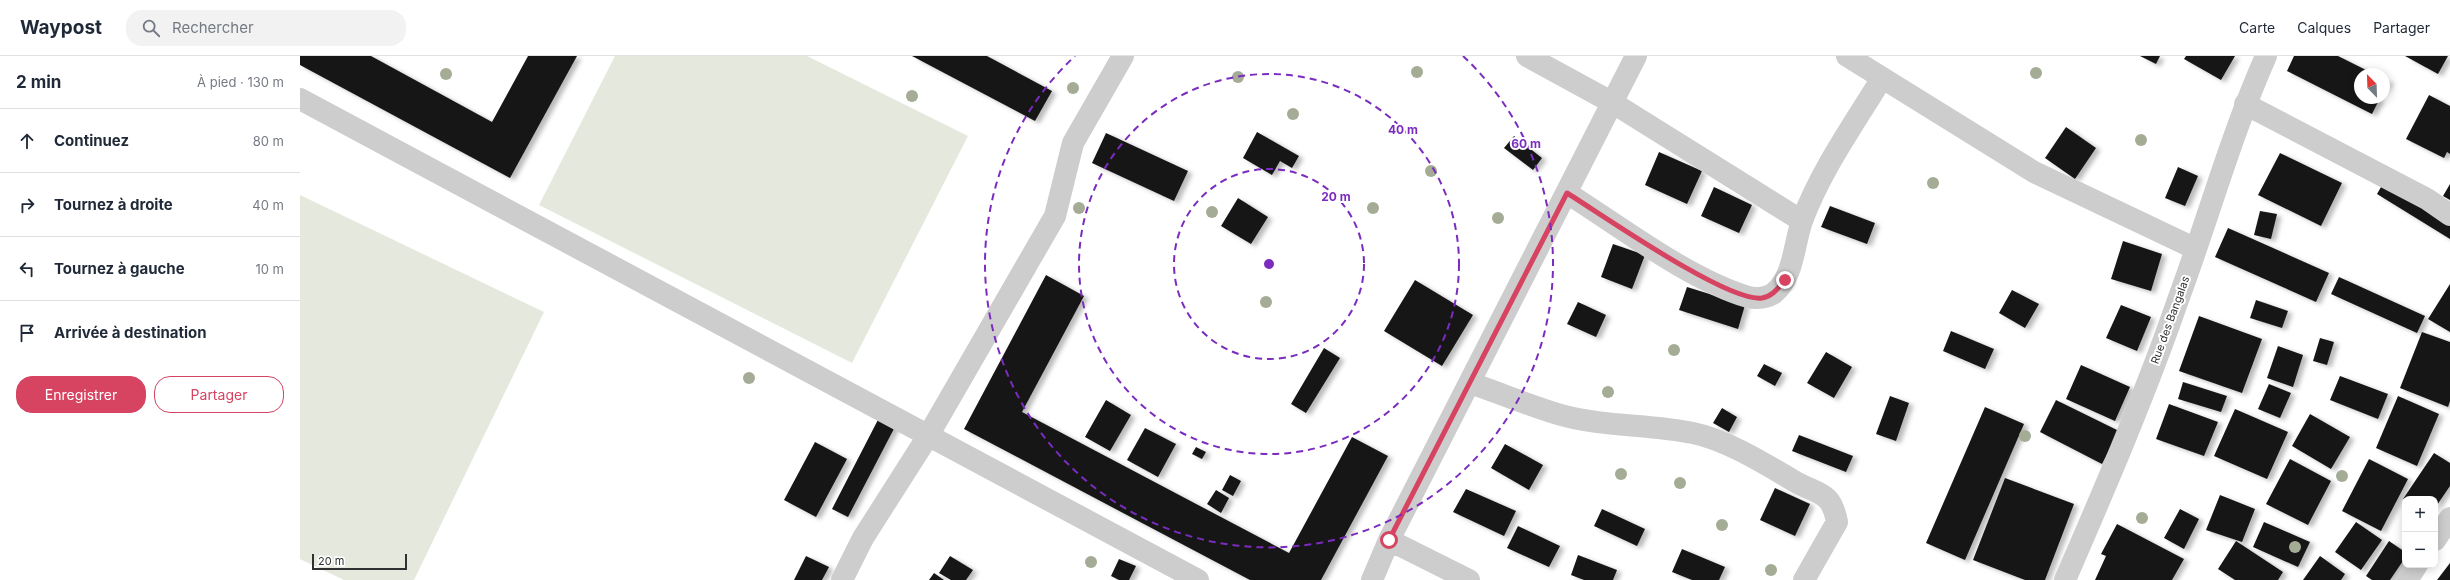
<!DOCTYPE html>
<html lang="fr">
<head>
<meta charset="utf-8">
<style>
	:root { --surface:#fff; --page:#f2f2f3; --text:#1f2937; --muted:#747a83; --line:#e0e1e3; --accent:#d64462 }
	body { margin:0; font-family:Inter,sans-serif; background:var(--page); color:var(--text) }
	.controls { position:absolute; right:12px; bottom:12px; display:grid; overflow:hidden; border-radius:8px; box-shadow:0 2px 10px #0003 }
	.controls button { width:36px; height:36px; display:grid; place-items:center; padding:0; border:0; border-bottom:1px solid var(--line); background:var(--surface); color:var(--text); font:20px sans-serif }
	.compass { position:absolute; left:2054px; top:12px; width:36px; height:36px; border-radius:50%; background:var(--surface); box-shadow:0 2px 10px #0003; rotate:337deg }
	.scale { position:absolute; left:12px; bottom:10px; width:95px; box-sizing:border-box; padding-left:4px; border:2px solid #303030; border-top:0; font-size:11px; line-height:14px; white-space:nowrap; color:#303030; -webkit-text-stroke:3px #fff; paint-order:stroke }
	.stop { position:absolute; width:12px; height:12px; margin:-9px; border:3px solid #d64462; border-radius:50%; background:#fff }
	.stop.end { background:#d64462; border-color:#fff; box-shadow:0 1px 4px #0008 }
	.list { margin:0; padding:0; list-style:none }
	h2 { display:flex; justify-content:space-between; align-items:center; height:52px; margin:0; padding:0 16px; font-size:17px }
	h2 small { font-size:13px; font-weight:400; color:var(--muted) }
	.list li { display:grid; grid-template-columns:26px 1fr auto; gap:12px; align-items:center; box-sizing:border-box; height:64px; padding:0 16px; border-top:1px solid var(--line) }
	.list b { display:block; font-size:15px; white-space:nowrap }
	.list em { font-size:13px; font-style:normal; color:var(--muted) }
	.actions { display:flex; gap:8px; padding:12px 16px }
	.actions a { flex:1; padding:9px 0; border:1px solid var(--accent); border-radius:16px; text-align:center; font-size:14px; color:var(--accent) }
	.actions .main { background:var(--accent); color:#fff }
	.icon { flex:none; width:22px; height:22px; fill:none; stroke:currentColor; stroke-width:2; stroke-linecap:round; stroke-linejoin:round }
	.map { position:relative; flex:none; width:2150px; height:524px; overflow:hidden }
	header { display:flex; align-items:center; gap:24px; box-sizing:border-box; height:56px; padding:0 20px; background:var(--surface); border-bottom:1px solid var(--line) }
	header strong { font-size:19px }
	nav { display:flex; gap:22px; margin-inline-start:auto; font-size:14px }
	.search { width:280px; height:36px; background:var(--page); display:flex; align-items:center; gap:10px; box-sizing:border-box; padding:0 14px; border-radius:16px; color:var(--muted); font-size:15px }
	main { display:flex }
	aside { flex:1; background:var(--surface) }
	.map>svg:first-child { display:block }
	.green { fill:#e5e9dd }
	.building { fill:#171717; filter:url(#shadow) }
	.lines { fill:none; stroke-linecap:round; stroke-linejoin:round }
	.minor { stroke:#cdcdcd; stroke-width:22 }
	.tree { fill:#a4ac96 }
	.route { stroke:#d64462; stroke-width:5 }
	.ring { fill:none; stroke:#7b2cbf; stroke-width:2; stroke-dasharray:7 5 }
	.labels { text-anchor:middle; stroke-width:4; stroke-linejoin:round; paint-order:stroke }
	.street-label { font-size:11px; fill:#303030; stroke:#fff }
	.centre { fill:#7b2cbf; stroke:#fff; stroke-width:2 }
	.ring-label { font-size:12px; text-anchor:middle; font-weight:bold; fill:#7b2cbf; stroke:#fff; stroke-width:4; stroke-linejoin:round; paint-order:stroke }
</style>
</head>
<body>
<header>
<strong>Waypost</strong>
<div class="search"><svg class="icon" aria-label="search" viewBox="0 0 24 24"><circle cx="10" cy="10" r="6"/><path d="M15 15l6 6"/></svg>Rechercher</div>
<nav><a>Carte</a><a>Calques</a><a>Partager</a></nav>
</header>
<main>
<aside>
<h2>2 min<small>À pied · 130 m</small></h2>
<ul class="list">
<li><svg class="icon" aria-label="ahead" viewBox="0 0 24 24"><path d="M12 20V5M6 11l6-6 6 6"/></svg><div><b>Continuez</b></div><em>80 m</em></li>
<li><svg class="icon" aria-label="right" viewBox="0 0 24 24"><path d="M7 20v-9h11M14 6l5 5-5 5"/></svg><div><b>Tournez à droite</b></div><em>40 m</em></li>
<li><svg class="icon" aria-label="left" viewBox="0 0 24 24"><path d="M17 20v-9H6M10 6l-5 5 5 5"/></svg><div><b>Tournez à gauche</b></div><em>10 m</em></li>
<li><svg class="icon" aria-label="arrive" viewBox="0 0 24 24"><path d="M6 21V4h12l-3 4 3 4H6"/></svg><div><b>Arrivée à destination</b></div></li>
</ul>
<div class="actions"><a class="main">Enregistrer</a><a>Partager</a></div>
</aside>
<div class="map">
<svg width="2150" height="524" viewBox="0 0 2150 524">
	<defs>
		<filter id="shadow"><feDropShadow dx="4.5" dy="2.5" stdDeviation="2" flood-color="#0004"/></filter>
	</defs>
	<rect width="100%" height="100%" fill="#fff"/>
	<path class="green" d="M315 0H507L668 80 552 307 239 149Z
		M0 139 244 256 114 524H44L0 503Z"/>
	<path class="building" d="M0 0H71L192 66 228 0H277L210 122 0 9Z
		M612 0H687L752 35 735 65Z
		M1840 0H1860L1856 8Z
		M1886 0H1935L1921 24 1884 3Z
		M1994 0H2038L2074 18H2060V42H2080L2072 58 1987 15Z
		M2105 0H2148L2138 18Z
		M2084 23 2089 25 2084 35Z
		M2129 39 2150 50V98L2147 96 2144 102 2106 83Z
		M1766 71 1796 92 1775 123 1745 102Z
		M957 76 999 100 992 112 980 105 972 119 943 102Z
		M806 77 888 115 874 145 792 107Z
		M1214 80 1242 102 1233 114 1204 92Z
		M1359 96 1402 115 1387 148 1345 129Z
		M1980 97 2042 127 2021 170 1958 139Z
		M1878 111 1898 120 1885 150 1865 142Z
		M2085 124 2150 165V183L2077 138Z
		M2150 128V144L2143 140Z
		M1414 131 1452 149 1439 177 1401 160Z
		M938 142 968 161 951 188 921 170Z
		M1530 150 1575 167 1567 188 1521 171Z
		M1960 155 1977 158 1971 183 1954 179Z
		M1928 172 2029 217 2016 246 1915 201Z
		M1823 185 1862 198 1851 235 1811 223Z
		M1313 188 1345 199 1332 233 1301 221Z
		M746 219 784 240 722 356 989 497 1052 381 1088 400 1021 524H950L664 373Z
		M2039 221 2125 260 2117 277 2031 238Z
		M1115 224 1173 259 1142 310 1084 275Z
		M2150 228V276L2128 263Z
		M1387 231 1445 249 1438 273 1379 254Z
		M1712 234 1739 248 1725 272 1699 257Z
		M1956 244 1988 255 1982 272 1950 262Z
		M1278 246 1306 259 1296 281 1267 268Z
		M1821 249 1851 261 1837 295 1806 282Z
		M1899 260 1962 283 1942 337 1879 315Z
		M1651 275 1694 293 1685 313 1643 295Z
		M2122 276 2150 286V345L2148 351 2100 332Z
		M2020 282 2034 286 2027 309 2013 305Z
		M1978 290 2003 299 1993 331 1967 322Z
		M1024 292 1040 302 1006 357 991 348Z
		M1526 296 1552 311 1534 342 1507 327Z
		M1464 308 1482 317 1475 330 1457 320Z
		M1781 309 1830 331 1815 365 1766 343Z
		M2040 320 2088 338 2078 363 2030 344Z
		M1883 326 1927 340 1921 356 1878 343Z
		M1969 328 1991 337 1980 362 1958 353Z
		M1590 340 1609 347 1596 385 1576 378Z
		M2098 340 2139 358 2117 410 2076 392Z
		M806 344 831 359 810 395 785 381Z
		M1756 344 1819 375 1802 408 1740 376Z
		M1869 348 1918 366 1904 400 1856 383Z
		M1685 351 1724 368 1665 504 1626 487Z
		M1422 352 1437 361 1429 376 1413 367Z
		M1935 353 1988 376 1967 423 1914 400Z
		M582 356 598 365 548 461 532 453Z
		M2010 358 2050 381 2031 413 1992 390Z
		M845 372 876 388 858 421 827 404Z
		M1499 379 1553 400 1546 416 1492 395Z
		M515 386 547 403 516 461 484 444Z
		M1205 388 1243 409 1229 434 1191 412Z
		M896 391 906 396 902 403 892 398Z
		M2134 397 2150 407V430L2135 452V443H2103Z
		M1990 403 2031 425 2008 469 1966 448Z
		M2069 403 2108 423 2081 475 2042 455Z
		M930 419 941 425 933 440 922 434Z
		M1705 422 1774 448 1745 524H1725L1673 504Z
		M1475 432 1510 448 1495 480 1460 464Z
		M1166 433 1216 455 1204 480 1153 456Z
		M916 434 929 442 921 457 907 448Z
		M1920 439 1955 453 1942 486 1906 474Z
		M1302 453 1345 473 1337 490 1294 470Z
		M1880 453 1899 463 1884 493 1864 482Z
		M1964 466 2010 486 1998 511 1953 491Z
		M2056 466 2082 484 2061 514 2035 496Z
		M1817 468 1884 503 1872 524H1795L1806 500 1801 498Z
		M1218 470 1260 490 1249 511 1207 492Z
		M1936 485 1983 516 1978 524H1935L1918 513Z
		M2089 485 2105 496V502L2090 524H2072L2066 520Z
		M1382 493 1425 511 1419 524H1392L1372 516Z
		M1278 499 1317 514 1313 524H1284L1271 519Z
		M506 500 529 511 522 524H494Z
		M650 500 673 514 666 524H651L639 517Z
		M2020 500 2045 518 2041 524H2003Z
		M819 503 836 510 829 524H819L811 520Z
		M2150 507V524H2137Z
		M634 517 644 524H629Z"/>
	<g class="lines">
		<path class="minor" d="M1227 0 1313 47 1502 165
			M1547 0 1734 116 1896 193
			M0 43 898 524
			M1945 48 2127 143 2150 159
			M1267 137C1321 171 1388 223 1448 241 1456 243 1468 242 1474 237 1494 221 1494 187 1502 165 1521 114 1554 68 1582 22
			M1170 327C1200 337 1230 350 1261 359 1305 371 1350 368 1393 377 1427 384 1465 408 1494 425 1518 439 1531 434 1537 466L1504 524
			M1089 484 1169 524
			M2135 484 2150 462
			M542 524 563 482 628 380 755 160 773 87 823 0
			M1072 524 1089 484 1336 0
			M1765 524C1805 432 1845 339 1878 244 1908 163 1931 79 1966 0
			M2107 524 2117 509"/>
	</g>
	<g class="tree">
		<circle cx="1117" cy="16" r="6"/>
		<circle cx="1736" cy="17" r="6"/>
		<circle cx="146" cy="18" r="6"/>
		<circle cx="938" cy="21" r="6"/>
		<circle cx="773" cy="32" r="6"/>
		<circle cx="612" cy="40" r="6"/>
		<circle cx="993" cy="58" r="6"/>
		<circle cx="1841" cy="84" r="6"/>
		<circle cx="1131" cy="115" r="6"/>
		<circle cx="1633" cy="127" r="6"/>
		<circle cx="779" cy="152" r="6"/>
		<circle cx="1073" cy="152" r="6"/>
		<circle cx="912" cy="156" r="6"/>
		<circle cx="1198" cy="162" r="6"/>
		<circle cx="966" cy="246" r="6"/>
		<circle cx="1374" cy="294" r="6"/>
		<circle cx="449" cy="322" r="6"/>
		<circle cx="1308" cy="336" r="6"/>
		<circle cx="1725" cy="380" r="6"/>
		<circle cx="1321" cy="418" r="6"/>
		<circle cx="2042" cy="420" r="6"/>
		<circle cx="1380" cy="427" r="6"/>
		<circle cx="1842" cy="462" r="6"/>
		<circle cx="1422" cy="469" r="6"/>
		<circle cx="1995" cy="491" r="6"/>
		<circle cx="791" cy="506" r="6"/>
		<circle cx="1471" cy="514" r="6"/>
	</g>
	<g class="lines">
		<path class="route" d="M1089 484 1267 137C1301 158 1428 247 1462 242 1473 240 1478 232 1485 224"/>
	</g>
	<g class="ring">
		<circle cx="969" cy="208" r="95"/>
		<circle cx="969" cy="208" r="190"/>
		<path d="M1163 0A284 284 0 1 1 775 0"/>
	</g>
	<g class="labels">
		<g class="street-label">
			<text transform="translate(1870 264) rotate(-70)" y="4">Rue des Bangalas</text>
		</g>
	</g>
	<circle cx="969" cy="208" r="6" class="centre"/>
	<g class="ring-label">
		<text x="1103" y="78">40 m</text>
		<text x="1226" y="92">60 m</text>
		<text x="1036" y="145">20 m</text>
	</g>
</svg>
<div class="controls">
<button>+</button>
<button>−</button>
</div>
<svg class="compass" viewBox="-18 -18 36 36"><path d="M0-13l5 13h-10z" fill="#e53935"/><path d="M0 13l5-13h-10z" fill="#747a83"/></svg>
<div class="scale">20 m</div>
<div class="stop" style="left:1089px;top:484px"></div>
<div class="stop end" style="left:1485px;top:224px"></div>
</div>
</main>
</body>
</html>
